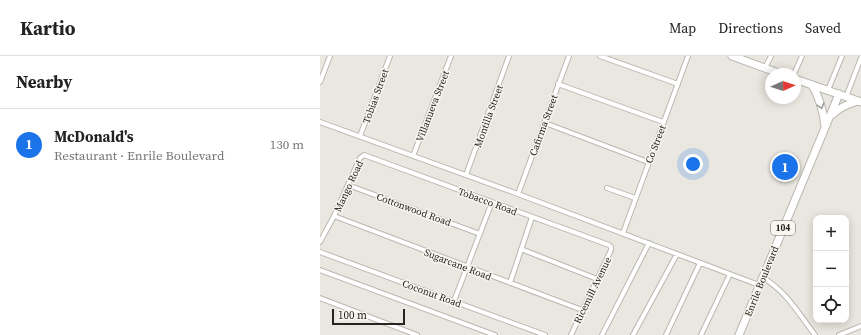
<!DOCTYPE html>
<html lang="en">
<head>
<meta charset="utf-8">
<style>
	:root { --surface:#fff; --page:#f6f6f6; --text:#222; --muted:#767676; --line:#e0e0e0; --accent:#1a73e8 }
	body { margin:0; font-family:"Source Serif 4",serif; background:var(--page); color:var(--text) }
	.controls { position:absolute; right:12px; bottom:12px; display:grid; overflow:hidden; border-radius:8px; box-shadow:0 2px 10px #0003 }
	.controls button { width:36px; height:36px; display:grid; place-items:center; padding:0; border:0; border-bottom:1px solid var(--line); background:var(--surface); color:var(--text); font:20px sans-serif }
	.compass { position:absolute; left:445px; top:12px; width:36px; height:36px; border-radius:50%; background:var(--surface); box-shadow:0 2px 10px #0003; rotate:87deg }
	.scale { position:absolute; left:12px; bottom:10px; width:73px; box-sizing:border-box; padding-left:4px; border:2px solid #252421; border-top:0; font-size:11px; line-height:14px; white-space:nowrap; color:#252421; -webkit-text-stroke:3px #f7f5ed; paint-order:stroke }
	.you { position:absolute; left:373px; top:108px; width:14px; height:14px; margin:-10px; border:3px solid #fff; border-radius:50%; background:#1a73e8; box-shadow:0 0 0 6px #1a73e833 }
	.badge { display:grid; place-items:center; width:26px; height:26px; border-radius:50%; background:var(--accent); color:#fff; font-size:13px; font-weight:700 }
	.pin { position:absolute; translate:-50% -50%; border:2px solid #fff; box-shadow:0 1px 4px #0006 }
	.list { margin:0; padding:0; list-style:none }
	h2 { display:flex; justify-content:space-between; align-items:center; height:52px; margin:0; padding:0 16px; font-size:17px }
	h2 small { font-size:13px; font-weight:400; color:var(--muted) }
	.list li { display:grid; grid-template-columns:26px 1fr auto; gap:12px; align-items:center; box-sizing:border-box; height:72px; padding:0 16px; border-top:1px solid var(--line) }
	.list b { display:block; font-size:15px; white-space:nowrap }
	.list p { margin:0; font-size:13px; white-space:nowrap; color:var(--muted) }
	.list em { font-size:13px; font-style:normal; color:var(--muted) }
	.icon { flex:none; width:22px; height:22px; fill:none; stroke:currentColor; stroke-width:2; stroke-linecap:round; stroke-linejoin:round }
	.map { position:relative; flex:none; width:541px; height:279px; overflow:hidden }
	header { display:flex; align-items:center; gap:24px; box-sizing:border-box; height:56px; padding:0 20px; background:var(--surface); border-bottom:1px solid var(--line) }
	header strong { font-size:19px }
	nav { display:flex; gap:22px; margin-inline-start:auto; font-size:14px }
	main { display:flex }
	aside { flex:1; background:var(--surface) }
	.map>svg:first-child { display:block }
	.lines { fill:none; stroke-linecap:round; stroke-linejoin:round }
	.minor-casing { stroke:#b9b7af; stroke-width:6 }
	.trunk-casing { stroke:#b9b7af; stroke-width:9 }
	.minor { stroke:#fff; stroke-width:4 }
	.trunk { stroke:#fff; stroke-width:7 }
	.oneway { stroke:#9d9c9b }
	.labels { text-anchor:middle; stroke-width:3; stroke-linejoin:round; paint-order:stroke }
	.shield { fill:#f7f5ed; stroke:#64635e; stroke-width:1 }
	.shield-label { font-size:9px; font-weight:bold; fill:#252421 }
	.street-label { font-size:10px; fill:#252421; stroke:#f7f5ed }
</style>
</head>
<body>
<header>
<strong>Kartio</strong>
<nav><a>Map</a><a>Directions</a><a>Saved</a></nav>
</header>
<main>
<aside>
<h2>Nearby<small></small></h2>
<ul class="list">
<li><span class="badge">1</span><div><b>McDonald's</b><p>Restaurant · Enrile Boulevard</p></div><em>130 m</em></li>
</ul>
</aside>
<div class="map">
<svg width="541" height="279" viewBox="0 0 541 279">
	<rect width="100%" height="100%" fill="#eae7e0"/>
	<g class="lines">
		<defs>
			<path id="minor" d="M280 0 358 28
				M445 12 451 0
				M474 18 482 0
				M0 26 10 0
				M238 28 343 66
				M508 34 522 0
				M526 41 541 2
				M0 66 198 138 439 229
				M225 67 328 106
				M40 80 70 0
				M93 100 131 0
				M146 119 189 0
				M28 129 160 178
				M287 132 315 142
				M198 138 249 0
				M14 160 262 254
				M303 177 368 0
				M0 186 14 160 40 102 44 99 289 189 291 191V194L251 279
				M201 193 277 223
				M0 196 225 279
				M0 214 175 279
				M442 221C466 235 479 258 495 279
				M190 227 212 161
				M0 242 97 279
				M134 245 172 146
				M282 279 329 187
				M313 279 357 198
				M346 279 380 207
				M381 279 410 218
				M519 279 541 270"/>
			<path id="trunk" d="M412 0 461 18
				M475 23 541 46
				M492 29C500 42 503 54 505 70
				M513 58C520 51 528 48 538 45
				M419 279 519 38"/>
		</defs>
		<use href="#minor" class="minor-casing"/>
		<use href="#trunk" class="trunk-casing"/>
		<use href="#minor" class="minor"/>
		<use href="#trunk" class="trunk"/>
	</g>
	<defs><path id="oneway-chevron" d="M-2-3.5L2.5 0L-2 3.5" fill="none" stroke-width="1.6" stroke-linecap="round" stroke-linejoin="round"/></defs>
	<use class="oneway" href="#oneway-chevron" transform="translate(501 50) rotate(73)"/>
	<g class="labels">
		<rect class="shield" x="451" y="165" width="24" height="14" rx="3"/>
		<g class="shield-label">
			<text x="463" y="175">104</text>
		</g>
		<g class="street-label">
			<text transform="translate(55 40) rotate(-70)" y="4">Tobias Street</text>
			<text transform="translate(112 50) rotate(-69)" y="4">Villanueva Street</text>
			<text transform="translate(168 60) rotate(-70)" y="4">Montilla Street</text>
			<text transform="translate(223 69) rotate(-70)" y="4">Cafirma Street</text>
			<text transform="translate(335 88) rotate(-69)" y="4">Co Street</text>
			<text transform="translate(28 130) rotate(-65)" y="4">Mango Road</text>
			<text transform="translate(168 145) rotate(20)" y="4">Tobacco Road</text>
			<text transform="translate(94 153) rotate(20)" y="4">Cottonwood Road</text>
			<text transform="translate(138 208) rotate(21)" y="4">Sugarcane Road</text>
			<text transform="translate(441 225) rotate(-68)" y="4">Enrile Boulevard</text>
			<text transform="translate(272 234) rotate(-64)" y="4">Ricemill Avenue</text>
			<text transform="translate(112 237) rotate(20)" y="4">Coconut Road</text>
		</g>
	</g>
</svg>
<div class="controls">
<button>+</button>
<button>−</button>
<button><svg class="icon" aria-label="locate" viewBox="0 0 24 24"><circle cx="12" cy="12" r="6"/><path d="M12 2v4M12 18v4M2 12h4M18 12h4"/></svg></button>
</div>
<svg class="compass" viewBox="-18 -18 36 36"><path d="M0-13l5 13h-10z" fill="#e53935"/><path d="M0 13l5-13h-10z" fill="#767676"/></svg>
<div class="scale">100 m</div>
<div class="you"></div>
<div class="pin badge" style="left:465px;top:111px">1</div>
</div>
</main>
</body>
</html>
